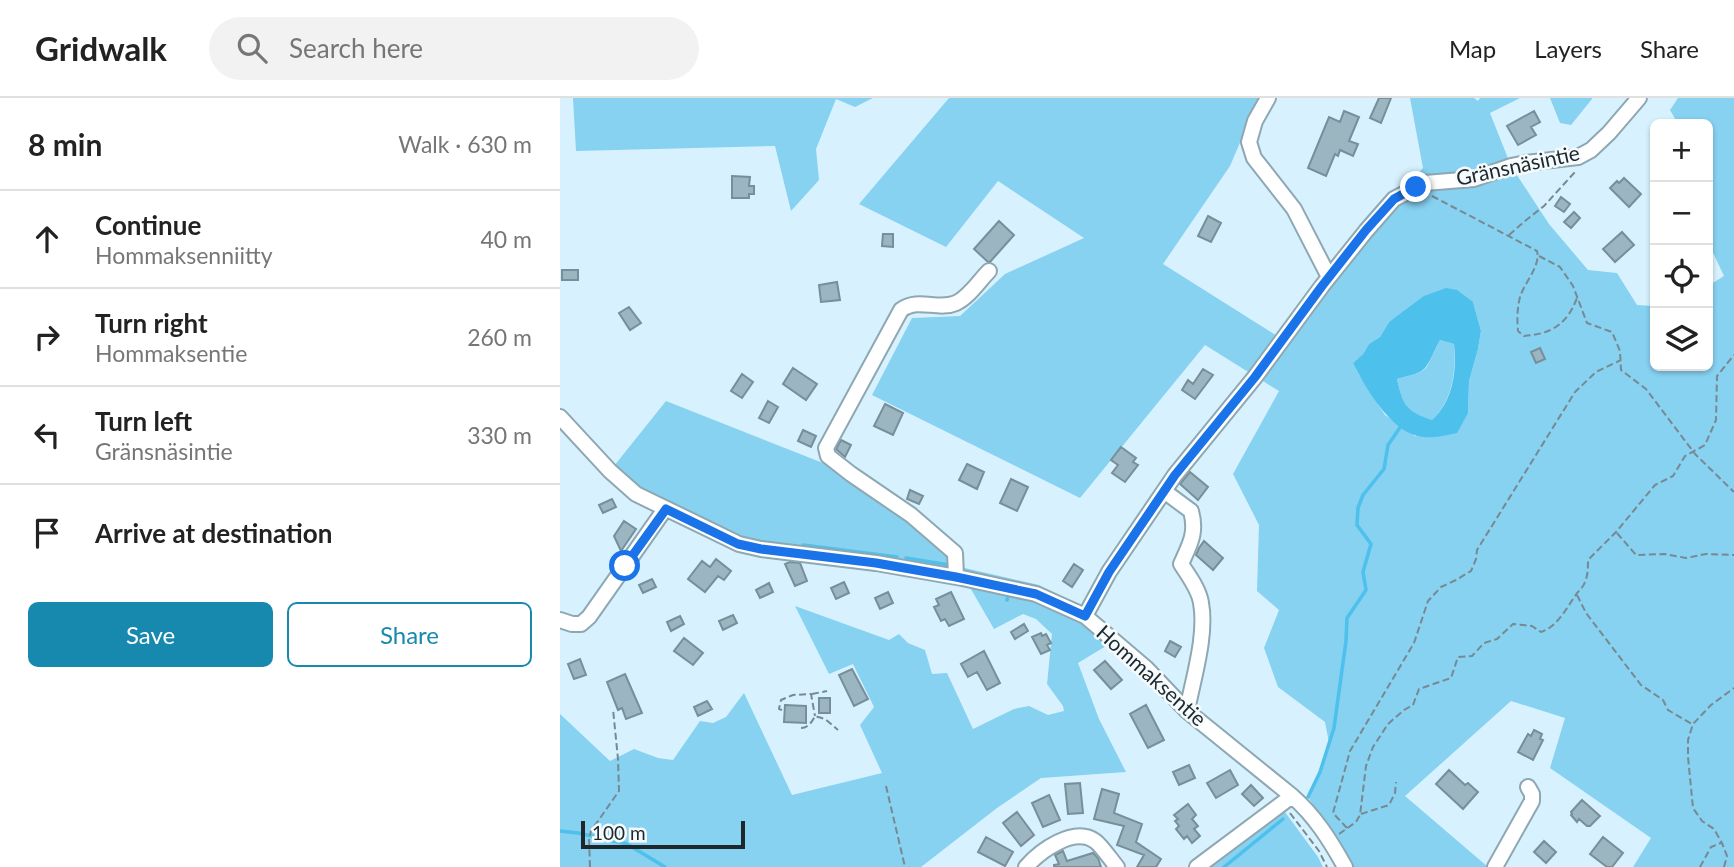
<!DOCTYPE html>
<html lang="en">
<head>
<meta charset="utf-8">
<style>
	:root { --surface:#fff; --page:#f2f2f2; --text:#222; --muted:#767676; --line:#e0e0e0; --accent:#1789ae }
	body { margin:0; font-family:Lato,sans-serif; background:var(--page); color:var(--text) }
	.controls { position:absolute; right:21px; top:21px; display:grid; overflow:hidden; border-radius:10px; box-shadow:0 2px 5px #0004 }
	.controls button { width:63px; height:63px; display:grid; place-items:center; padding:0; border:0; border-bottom:2px solid var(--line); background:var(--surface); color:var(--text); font:35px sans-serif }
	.scale { position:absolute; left:21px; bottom:18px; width:164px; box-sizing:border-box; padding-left:7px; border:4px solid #1e282c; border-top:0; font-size:19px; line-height:24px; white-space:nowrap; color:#1e282c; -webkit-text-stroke:5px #f5fbfd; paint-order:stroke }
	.stop { position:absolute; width:21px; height:21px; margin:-16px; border:5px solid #1a73e8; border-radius:50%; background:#fff }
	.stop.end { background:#1a73e8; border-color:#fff; box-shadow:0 2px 7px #0008 }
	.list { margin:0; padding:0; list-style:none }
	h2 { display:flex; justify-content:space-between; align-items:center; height:91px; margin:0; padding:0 28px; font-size:30px }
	h2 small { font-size:23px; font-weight:400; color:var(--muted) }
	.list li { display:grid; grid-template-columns:46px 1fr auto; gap:21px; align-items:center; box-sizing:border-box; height:98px; padding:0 28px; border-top:2px solid var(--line) }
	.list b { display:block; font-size:26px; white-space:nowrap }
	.list p { margin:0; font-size:23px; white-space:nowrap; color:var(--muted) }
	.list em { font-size:23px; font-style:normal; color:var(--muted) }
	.actions { display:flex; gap:14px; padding:21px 28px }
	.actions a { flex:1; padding:16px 0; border:2px solid var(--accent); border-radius:10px; text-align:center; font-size:24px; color:var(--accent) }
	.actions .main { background:var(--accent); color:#fff }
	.icon { flex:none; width:38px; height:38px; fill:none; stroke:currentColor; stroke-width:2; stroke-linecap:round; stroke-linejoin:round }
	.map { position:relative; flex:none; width:1174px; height:769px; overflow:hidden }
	header { display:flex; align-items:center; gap:42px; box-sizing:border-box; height:98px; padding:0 35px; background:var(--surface); border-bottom:2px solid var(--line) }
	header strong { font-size:33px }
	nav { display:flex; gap:38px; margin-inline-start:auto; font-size:24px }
	.search { width:490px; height:63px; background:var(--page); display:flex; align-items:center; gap:18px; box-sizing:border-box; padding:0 24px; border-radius:38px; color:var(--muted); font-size:26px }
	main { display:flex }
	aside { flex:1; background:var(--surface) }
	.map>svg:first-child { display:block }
	.green { fill:#87d1f1; fill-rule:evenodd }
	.water { fill:#4dc0ec; fill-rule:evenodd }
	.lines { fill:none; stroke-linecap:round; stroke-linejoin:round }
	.stream { stroke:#4dc0ec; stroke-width:3.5 }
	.building { fill:#9bb5c1; stroke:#768f9a; stroke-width:2 }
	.minor-casing { stroke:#8ea8b3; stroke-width:18 }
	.path { stroke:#778991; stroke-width:2; stroke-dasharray:7 3.5; stroke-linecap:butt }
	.minor { stroke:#fff; stroke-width:14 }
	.route { stroke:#1a73e8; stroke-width:9 }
	.labels { text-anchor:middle; stroke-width:5; stroke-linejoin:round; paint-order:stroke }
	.street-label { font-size:21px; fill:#1e282c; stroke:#f5fbfd }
</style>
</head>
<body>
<header>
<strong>Gridwalk</strong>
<div class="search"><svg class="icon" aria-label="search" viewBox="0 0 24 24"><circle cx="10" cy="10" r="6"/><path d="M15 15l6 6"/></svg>Search here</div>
<nav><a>Map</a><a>Layers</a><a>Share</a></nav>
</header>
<main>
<aside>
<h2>8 min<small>Walk · 630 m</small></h2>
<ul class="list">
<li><svg class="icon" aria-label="ahead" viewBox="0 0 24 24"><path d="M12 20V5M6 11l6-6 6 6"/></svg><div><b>Continue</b><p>Hommaksenniitty</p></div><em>40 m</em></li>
<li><svg class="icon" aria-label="right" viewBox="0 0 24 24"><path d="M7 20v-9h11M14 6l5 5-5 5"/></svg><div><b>Turn right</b><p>Hommaksentie</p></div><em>260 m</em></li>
<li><svg class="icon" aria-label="left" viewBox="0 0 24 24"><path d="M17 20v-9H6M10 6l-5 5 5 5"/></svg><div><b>Turn left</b><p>Gränsnäsintie</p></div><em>330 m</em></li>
<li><svg class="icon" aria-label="arrive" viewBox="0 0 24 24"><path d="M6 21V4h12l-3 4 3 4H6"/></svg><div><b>Arrive at destination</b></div></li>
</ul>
<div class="actions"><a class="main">Save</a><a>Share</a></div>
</aside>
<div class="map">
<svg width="1174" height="769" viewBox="0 0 1174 769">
	<rect width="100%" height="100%" fill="#d7f2fe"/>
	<path class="green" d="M13 0H313L295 9 276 1 256 51 259 82 231 113 215 48 16 53Z
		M389 0H699L670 68 603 166 722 241 806 133 863 70 850 0H914L918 3 920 0H960L930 15 951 68 989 126 1028 172 1057 175 1077 207 1093 208 1095 204V268H1148V188L1164 178 1148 144V26H1118L1110 12 1118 0H1174V769H1073L1091 740 990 670 1005 620 951 603 845 698 928 769H791L782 750 748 699 760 674 769 645 765 624 718 589 704 550 719 512 697 493 699 427 673 376 719 293 645 247 520 400 312 297 352 220 400 218 445 176 524 140 438 83 386 149 299 106ZM913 204 921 233 918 251 909 283 908 315 855 338 825 317 799 277 793 265 803 256 809 246 820 239 829 224 843 215Z
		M990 0H1032V1L1011 27 1000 25Z
		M880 242 894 246C896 273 893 302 872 322 845 313 843 308 837 281 845 278 859 277 866 270 871 263 875 250 880 242Z
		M106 303 291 376 395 455 396 468 479 487 526 511 476 496 201 451 105 411 50 373Z
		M408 486 471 499 521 520 546 548 518 565 539 621 566 674 481 680 437 710 361 769H0V616L50 663 74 651 98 660 113 662 140 623 153 625 166 619 184 595 232 697 322 675 300 627 314 609 293 566 269 576 235 508 329 542 339 536 348 545 365 552 372 576 387 575 413 631 454 611 469 608 488 617 504 613 503 608 487 586 492 536 476 521 463 516 434 531Z
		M722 710 758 759 763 769H648Z"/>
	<path class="water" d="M886 190 897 192 913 204 921 233 918 251 909 283 908 315 897 335C883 338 871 341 858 338 831 333 804 288 793 265L803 256 809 246 820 239 829 224 864 198ZM880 242 894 246C897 273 893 303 872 322 846 313 843 308 837 281 845 278 859 277 865 270 871 263 875 250 880 242Z"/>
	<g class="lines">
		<path class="stream" d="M243 447 337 459
			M346 460 389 467
			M447 502 449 493
			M748 699 760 674 774 630 786 543 787 520 806 492 803 474 811 446 797 427 798 410 803 397 824 371 828 347 841 328
			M0 733 18 735 67 746 105 769
			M664 769 723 721"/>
	</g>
	<path class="building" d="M819 0H831L821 25 810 20Z
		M784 13 799 19 789 43 798 46 793 58 780 52 778 58 775 56 766 78 748 70 769 19 780 24Z
		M974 13 980 24 971 29 976 37 958 47 947 28Z
		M172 78 190 79 189 88H194V96H189V100H172Z
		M1064 80 1081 96 1069 109 1050 90 1057 83 1059 85Z
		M1001 99 1010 106 1004 114 995 108Z
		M1014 114 1020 120 1011 130 1004 124Z
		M648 118 661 125 651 144 638 138Z
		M439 123 454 137 430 164H428L414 151Z
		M1062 134 1074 147 1055 164 1043 151Z
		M323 136H333V149L322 148Z
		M2 172H18V182H2Z
		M277 184 280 202 261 204 259 187Z
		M69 209 81 225 70 232 59 215Z
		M980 250 985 261 976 265 971 254Z
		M233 270 257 286 246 302 223 286Z
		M643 271 653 277 635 301 622 292 628 282 633 286Z
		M182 276 193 284 182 300 171 293Z
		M208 303 218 309 209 325 199 320Z
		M325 306 343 315 333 337 314 328Z
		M243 332 256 338 251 349 238 343Z
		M281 342 291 347 285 359 276 351Z
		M561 349 576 360 573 364 578 367 565 384 552 375 558 367 551 362Z
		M407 366 424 374 417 391 399 382Z
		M630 374 648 389 638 402 620 386Z
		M451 381 468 389 457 413 440 405Z
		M350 392 363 398 359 406 347 401Z
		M52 401 56 409 43 415 39 407Z
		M64 423 76 431 61 453 54 438Z
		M644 443 663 460 653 472 636 457 639 450Z
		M156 461 171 473 164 482 158 478 145 494 128 481 142 463 150 469Z
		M230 464 240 465 247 483 235 488 225 466Z
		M514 466 523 472 512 489 503 483Z
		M92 481 96 489 83 495 79 487Z
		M284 484 289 495 276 501 271 490Z
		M209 485 213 494 200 500 196 492Z
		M328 494 333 505 320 511 315 500Z
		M391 494 404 521 389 528 385 521 381 523 374 509 379 507 376 501Z
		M173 517 177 525 163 532 159 523Z
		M120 518 124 526 111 533 107 524Z
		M464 526 468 533 455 541 451 534Z
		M481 535 482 538 486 536 491 545 487 547 490 552 481 556 472 539Z
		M124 540 143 555 133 567 114 553Z
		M610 543 621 549 615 559 605 553Z
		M424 553 440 585 427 592 417 574 408 579 401 566Z
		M20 561 26 577 14 581 8 566Z
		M545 563 562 582 551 591 534 572Z
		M292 571 308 601 294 608 279 577Z
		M65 576 82 615 66 621 62 610 58 612 47 584Z
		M259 600H270V615H259Z
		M147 603 152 611 138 618 134 609Z
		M225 607 246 608V625L224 624Z
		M586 607 604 642 588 650 570 616Z
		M974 632 982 636 980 641 983 642 973 662 958 654 968 636 971 638Z
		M629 667 635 680 619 687 613 674Z
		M670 672 678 687 656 700 647 685Z
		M889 672 905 687 908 685 918 694 903 711 876 686Z
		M520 685 523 715 508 716 505 686Z
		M691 687 703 700 694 708 682 696Z
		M542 691 559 696 554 715 582 726 576 744 601 761 596 769H577L584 757 557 747 564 728 534 721Z
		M489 697 500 722 483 729 472 705Z
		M1022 702 1040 718 1030 728H1027L1019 721 1017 724 1011 717 1012 716 1011 714Z
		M628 706 636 717 632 721 638 728 634 731 640 738 632 745 627 738 624 741 616 731 619 728 615 723 618 721 614 717Z
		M457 714 474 737 461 748 443 725Z
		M426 739 453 754 445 768 418 754Z
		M1043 739 1063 755 1052 769H1047L1030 756Z
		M984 743 996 754 986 765 974 754Z
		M503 753 507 763 533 755 538 760 541 769H494V767L499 766 495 757Z"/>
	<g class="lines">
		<defs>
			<path id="minor" d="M708 0 695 23 689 44 694 60 734 111 769 179
				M0 319 50 373 76 396 179 446 201 451 316 465 402 480 476 496 525 518 586 570 627 613 732 698C755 718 770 742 785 769
				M604 393 631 413C637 435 630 446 621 466 628 477 639 491 641 505 647 537 633 581 627 613
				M396 479 395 455 351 417 291 376 268 358 266 350 341 212C358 199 378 213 396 205 409 199 419 183 429 173
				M525 518 549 474 615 377 695 279 762 188 806 133 834 101 865 85 914 81 951 68 966 65 1018 59 1031 52 1049 35 1079 0
				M0 522 12 526H21L29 519 105 411
				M466 769C480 753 514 728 535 743 541 747 551 762 557 769
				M637 769 732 698
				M935 769 972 703V696L968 689"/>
		</defs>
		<use href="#minor" class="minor-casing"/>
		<path class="path" d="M872 98 977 153C981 168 964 185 960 199 957 211 957 222 958 233L964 238C992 236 1007 226 1017 200
			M949 137 965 123 984 108 1015 74
			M979 158 1000 169 1013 188 1027 225 1052 234 1060 253 1061 272 1086 291 1135 356 1174 394
			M1057 435 1076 457 1105 456 1126 460 1146 456 1174 457
			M1017 497 1026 515 1081 587 1103 602 1108 612 1132 626
			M252 596 267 593
			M222 612 219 611 221 602 233 597 251 596 255 618
			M241 630C248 630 252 624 255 618L265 621 278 632
			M326 688 345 769
			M730 715 759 753 767 769
			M801 716 829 707 835 695 836 684
			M787 730 773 715 790 653 854 545 868 503 881 489 896 482 911 473 916 461 917 452 1015 294 1036 274 1061 262
			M779 736 796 724 800 717 806 668 813 649 828 626 844 612 853 607 859 591 891 580 898 559 912 558 924 545 937 541 953 526 972 528 981 534C997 529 1006 511 1015 498 1018 493 1023 490 1025 484 1028 477 1028 470 1028 462L1056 434 1095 387 1113 378 1125 358 1145 347 1156 322 1157 278 1174 257
			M30 769 29 741 31 733 59 693 58 661 53 611
			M1140 769 1151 749 1161 745
			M1164 769 1167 758 1162 745 1154 731 1142 723 1133 710 1128 659V642L1133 626 1151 607 1174 590"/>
		<use href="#minor" class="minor"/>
	</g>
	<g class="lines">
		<path class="route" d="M65 468 106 411 178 446 201 451 316 465 396 479 476 496 525 518 549 474 615 377 695 279 762 188 806 132 834 101 856 89"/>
	</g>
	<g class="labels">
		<g class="street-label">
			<text transform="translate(958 68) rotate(-12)" y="7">Gränsnäsintie</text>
			<text transform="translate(591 578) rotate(42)" y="7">Hommaksentie</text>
		</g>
	</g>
</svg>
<div class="controls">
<button>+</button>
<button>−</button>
<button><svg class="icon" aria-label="locate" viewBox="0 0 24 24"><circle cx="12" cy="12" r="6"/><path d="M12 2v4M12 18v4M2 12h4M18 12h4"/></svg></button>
<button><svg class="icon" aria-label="layers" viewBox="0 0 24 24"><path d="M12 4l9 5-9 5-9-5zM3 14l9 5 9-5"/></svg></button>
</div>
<div class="scale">100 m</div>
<div class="stop" style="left:65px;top:468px"></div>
<div class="stop end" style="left:856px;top:89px"></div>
</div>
</main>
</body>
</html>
